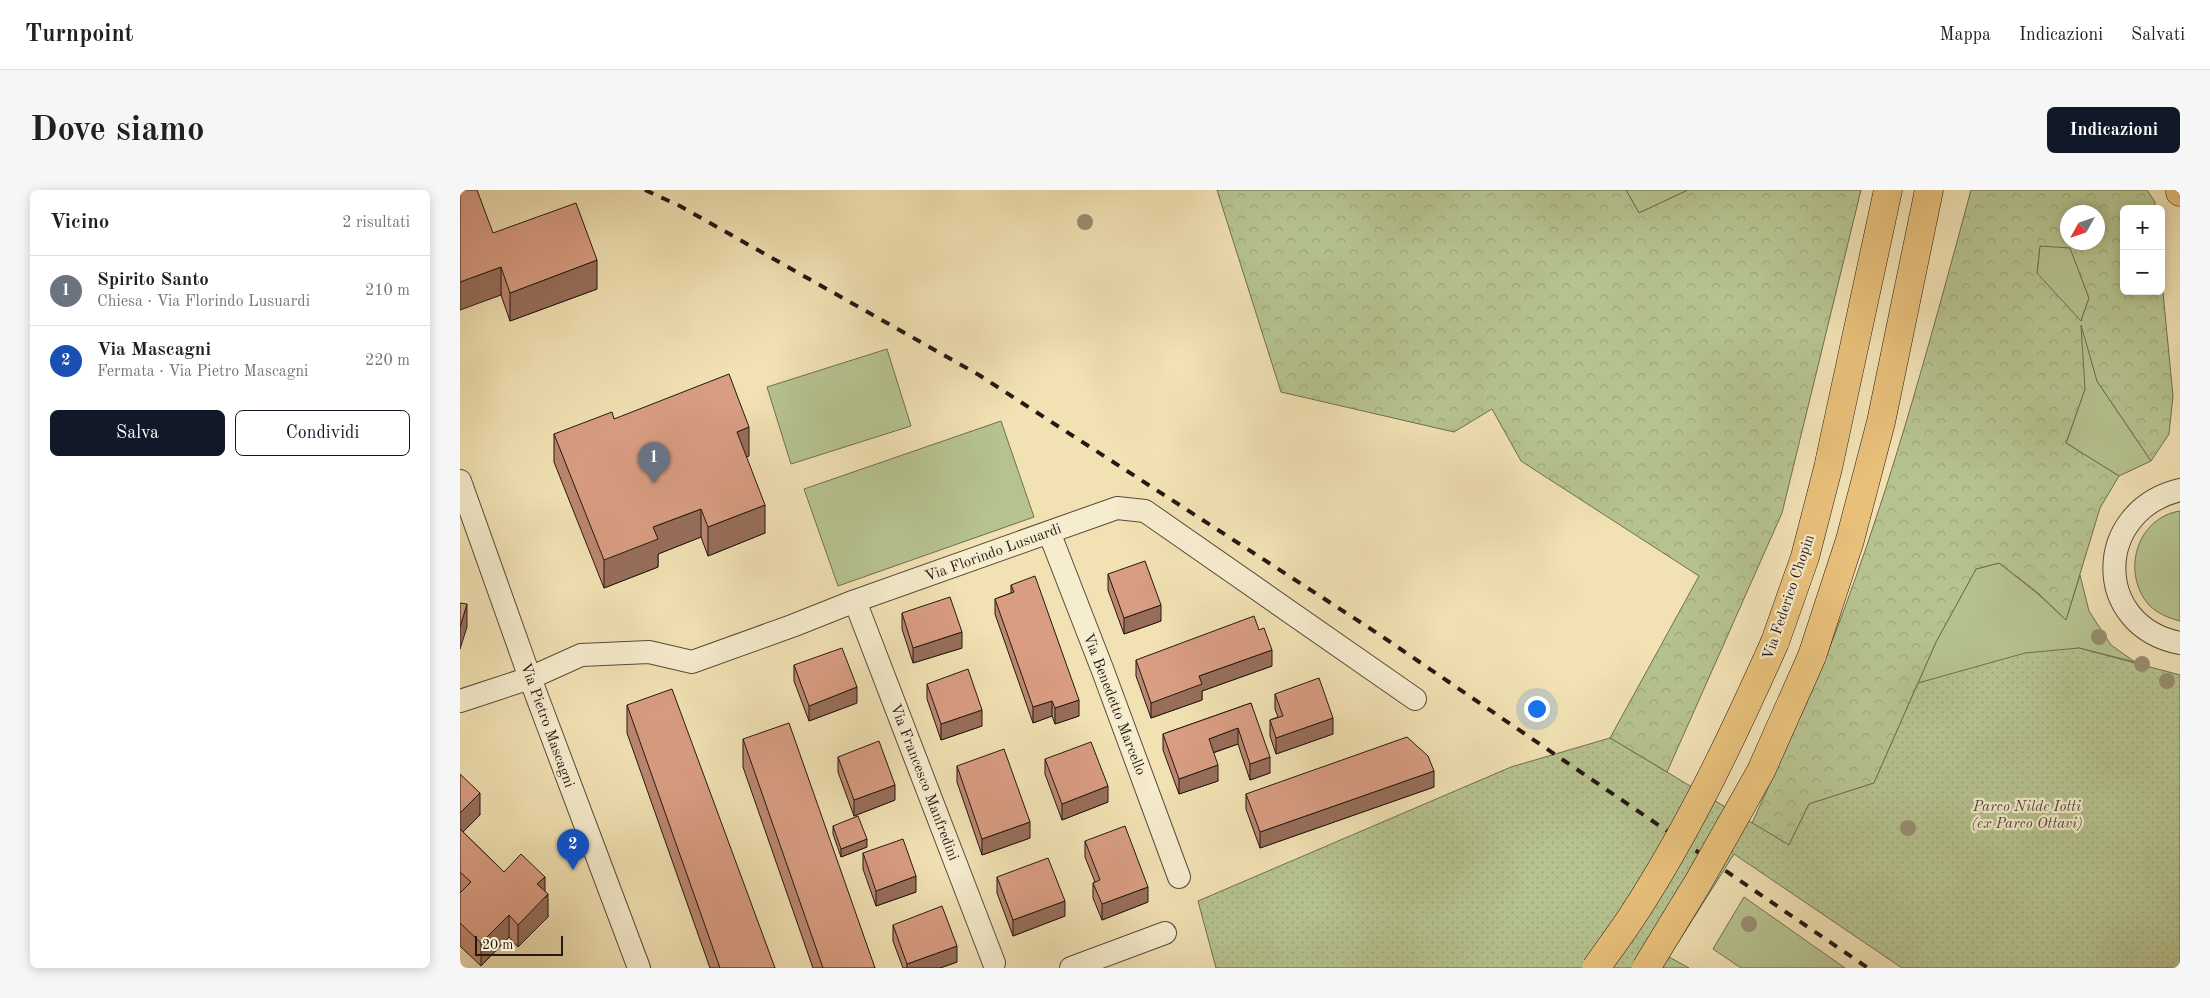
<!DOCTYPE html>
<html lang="it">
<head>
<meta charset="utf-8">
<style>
	:root { --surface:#fff; --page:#f6f6f6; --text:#202124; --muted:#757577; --line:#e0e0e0; --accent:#111827 }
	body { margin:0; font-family:"Old Standard TT",serif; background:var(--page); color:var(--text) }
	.controls { position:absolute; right:15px; top:15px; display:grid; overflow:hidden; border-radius:8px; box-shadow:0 2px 12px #0003 }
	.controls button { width:45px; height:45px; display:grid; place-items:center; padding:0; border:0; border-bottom:1px solid var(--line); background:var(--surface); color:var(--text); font:25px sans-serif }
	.compass { position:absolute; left:1600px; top:15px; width:45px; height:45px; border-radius:50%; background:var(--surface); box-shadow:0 2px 12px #0003; rotate:230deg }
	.scale { position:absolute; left:15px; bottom:12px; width:88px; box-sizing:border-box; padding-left:5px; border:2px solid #251814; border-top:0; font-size:14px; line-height:18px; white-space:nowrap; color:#251814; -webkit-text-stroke:4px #f6ecce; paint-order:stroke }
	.you { position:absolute; left:1076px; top:518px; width:18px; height:18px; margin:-12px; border:4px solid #fff; border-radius:50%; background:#1a73e8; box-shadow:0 0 0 8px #1a73e833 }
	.badge { display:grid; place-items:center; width:32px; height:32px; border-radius:50%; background:var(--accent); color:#fff; font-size:16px; font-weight:700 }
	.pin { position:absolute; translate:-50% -41px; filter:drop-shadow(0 1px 2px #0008) }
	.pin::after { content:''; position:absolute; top:26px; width:18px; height:15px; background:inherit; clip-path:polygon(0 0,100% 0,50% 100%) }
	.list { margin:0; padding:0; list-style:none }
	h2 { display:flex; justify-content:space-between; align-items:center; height:65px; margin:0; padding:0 20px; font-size:21px }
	h2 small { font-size:16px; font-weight:400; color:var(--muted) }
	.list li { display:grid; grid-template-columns:32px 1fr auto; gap:15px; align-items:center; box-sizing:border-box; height:70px; padding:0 20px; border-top:1px solid var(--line) }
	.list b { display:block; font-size:19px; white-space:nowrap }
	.list p { margin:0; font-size:16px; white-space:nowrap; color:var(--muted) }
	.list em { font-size:16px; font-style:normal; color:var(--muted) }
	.actions { display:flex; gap:10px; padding:15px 20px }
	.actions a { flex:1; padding:11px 0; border:1px solid var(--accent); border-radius:8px; text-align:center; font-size:18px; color:var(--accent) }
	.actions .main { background:var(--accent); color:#fff }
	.map { position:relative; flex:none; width:1720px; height:778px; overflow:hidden; border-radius:8px }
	header { display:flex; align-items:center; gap:30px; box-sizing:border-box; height:70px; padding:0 25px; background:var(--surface); border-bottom:1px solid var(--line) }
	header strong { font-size:24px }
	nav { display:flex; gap:28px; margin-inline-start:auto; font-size:18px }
	.intro { display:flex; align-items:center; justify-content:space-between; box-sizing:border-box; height:120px; padding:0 30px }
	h1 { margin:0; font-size:35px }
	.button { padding:12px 22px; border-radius:8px; background:var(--accent); color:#fff; font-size:18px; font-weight:700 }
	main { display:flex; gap:30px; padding:0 30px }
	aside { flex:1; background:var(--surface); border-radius:8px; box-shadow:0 2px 12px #0003 }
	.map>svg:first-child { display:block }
	.green { fill:#b6c38f; stroke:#6e6e52 }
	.forest { fill:url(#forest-crowns); stroke:#6e6e52; fill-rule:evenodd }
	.park { fill:url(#park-dots); stroke:#6e6e52 }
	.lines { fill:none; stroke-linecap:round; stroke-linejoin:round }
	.minor-casing { stroke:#584a3c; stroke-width:24 }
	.primary-casing { stroke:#251814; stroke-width:29 }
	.minor { stroke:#f6ecce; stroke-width:22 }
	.primary { stroke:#e8c07a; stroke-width:28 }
	.rail { stroke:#251814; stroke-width:4; stroke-dasharray:9 9; stroke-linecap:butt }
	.primary-bridge-casing { stroke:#251814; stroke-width:29; stroke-linecap:butt }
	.primary-bridge { stroke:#e8c07a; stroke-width:28 }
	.tree { fill:#988e70 }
	.wall { fill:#bb8770; stroke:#251814 }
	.shaded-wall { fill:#986e5b; stroke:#251814 }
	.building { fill:#d99d82; stroke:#251814 }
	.labels { text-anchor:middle; stroke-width:4.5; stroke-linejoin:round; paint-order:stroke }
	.street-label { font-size:15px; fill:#251814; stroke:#f6ecce }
	.park-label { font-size:15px; font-style:italic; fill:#504b39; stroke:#f6ecce }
</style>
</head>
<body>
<header>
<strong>Turnpoint</strong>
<nav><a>Mappa</a><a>Indicazioni</a><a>Salvati</a></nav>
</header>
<div class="intro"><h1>Dove siamo</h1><a class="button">Indicazioni</a></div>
<main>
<aside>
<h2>Vicino<small>2 risultati</small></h2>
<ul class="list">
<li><span class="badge" style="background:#6b7280">1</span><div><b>Spirito Santo</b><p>Chiesa · Via Florindo Lusuardi</p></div><em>210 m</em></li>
<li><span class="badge" style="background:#1a4fb4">2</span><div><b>Via Mascagni</b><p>Fermata · Via Pietro Mascagni</p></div><em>220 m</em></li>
</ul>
<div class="actions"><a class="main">Salva</a><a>Condividi</a></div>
</aside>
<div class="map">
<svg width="1720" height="778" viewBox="0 0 1720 778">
	<defs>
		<pattern id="forest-crowns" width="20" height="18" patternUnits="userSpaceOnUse" patternTransform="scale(1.25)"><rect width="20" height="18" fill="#b6c38f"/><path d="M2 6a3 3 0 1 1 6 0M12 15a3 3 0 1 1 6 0" fill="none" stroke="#9ca77a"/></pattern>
		<pattern id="park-dots" width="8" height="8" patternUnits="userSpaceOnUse" patternTransform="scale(1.25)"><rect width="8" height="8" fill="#b6c38f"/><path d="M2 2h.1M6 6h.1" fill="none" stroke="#9ca77a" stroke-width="1.8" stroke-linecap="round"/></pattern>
	</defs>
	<rect width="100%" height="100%" fill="#f1e1b3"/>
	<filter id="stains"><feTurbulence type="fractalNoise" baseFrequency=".004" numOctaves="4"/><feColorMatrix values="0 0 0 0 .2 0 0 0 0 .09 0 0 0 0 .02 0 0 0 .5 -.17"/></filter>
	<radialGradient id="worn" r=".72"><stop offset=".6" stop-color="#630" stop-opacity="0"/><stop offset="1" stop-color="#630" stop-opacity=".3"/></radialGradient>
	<path class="green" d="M1166 0H1228L1179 23Z
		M1580 55 1610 57 1629 108 1621 131 1637 191 1691 271 1659 286 1606 253 1625 199 1577 83Z
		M427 159 451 236 331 274 307 197Z
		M541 231 574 327 378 396 344 299Z
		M1720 321V431C1709 428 1698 424 1689 415 1661 383 1676 328 1720 321Z
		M1539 373 1578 404 1606 430 1620 385 1629 421 1651 455 1675 472 1619 458 1458 493 1476 452 1516 379Z
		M1284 707 1385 778H1281L1253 759Z"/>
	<path class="forest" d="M757 0H1166L1179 23 1228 0H1401L1322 323 1207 582 1150 548 1239 386 1061 271 1032 219 994 242 821 202Z
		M1511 0H1687L1695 12V19H1664V101H1701V82L1713 206 1709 244 1691 271 1637 191 1621 135 1625 199 1606 253 1659 286 1640 318 1606 430 1578 403 1539 373 1516 379 1476 452 1414 593 1349 614 1329 655 1292 633C1316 580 1341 527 1363 474 1425 320 1468 159 1511 0ZM1608 22H1638V52H1608ZM1580 56 1610 58 1629 108 1621 131 1577 83Z
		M1209 767 1229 778H1202Z"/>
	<path class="park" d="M1619 458 1720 485V778H1442L1274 664 1202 778H756L738 711 1051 577 1150 548 1329 655 1349 614 1414 593 1458 493 1565 463Z"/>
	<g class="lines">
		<defs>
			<path id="minor" d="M0 291 70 488 179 778
				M1720 300C1633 321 1632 436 1720 453
				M589 342 643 481 719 687
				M395 411 534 773
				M0 511 70 488 121 465 189 462 232 472 332 436 395 411 657 318 685 321 955 509
				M611 778 705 743"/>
			<path id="primary" d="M1720 0V2
				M1315 452 1345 367 1368 278 1428 0
				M1352 466 1390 350 1421 232 1469 0"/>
		</defs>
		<use href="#minor" class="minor-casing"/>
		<use href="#primary" class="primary-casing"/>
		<use href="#minor" class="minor"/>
		<use href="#primary" class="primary"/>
		<path class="rail" d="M185 0 220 16 519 185 917 443 1408 778"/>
		<defs>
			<path id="primary-bridge" d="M1136 778C1149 759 1163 741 1175 722 1230 637 1274 544 1315 452
				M1186 778 1239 691 1301 581 1352 466"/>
		</defs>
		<use href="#primary-bridge" class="primary-bridge-casing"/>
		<use href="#primary-bridge" class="primary-bridge"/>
	</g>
	<g class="tree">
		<circle cx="625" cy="32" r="8"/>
		<circle cx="1639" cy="447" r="8"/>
		<circle cx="1682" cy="474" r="8"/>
		<circle cx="1707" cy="491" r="8"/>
		<circle cx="1448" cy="638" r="8"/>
		<circle cx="1289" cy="734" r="8"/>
	</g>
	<path class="wall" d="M33 43 137 99 50 131 41 105Z
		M154 229 289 266 286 267 305 343 248 366 241 347 198 364V377L144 398 94 272V244Z
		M648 384 701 431 664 444 648 400Z
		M551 395 619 526 595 534 592 526 573 533 535 424V409L551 403Z
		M442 423 502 458 453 473 442 439Z
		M676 470 812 476 742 501V510L691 528 676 486Z
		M334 475 397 513 349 531 334 491Z
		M467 494 522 536 481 550 467 509Z
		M815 504 873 544 816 564 810 546V530L818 527 815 519Z
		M791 513 810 583 790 590 778 554 753 563 758 591 719 604 703 560V544Z
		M167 515 315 778H250L167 543Z
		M283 549 415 778H353L283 577Z
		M378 567 435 610 394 626 378 582Z
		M585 569 648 612 602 630 585 584Z
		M497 576 570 648 522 665 497 592Z
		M0 584 20 625 3 642 44 682 85 701 88 727 58 757 49 747 21 776 0 756Z
		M974 597 800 658 786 619V604Z
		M373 636 407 657 381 667 373 644Z
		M625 651 688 712 642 730 633 708V693L635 692 625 667Z
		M403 663 456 702 416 716 403 679Z
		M537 687 605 726 553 746 537 703Z
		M433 735 497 772 480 778H443L433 751Z"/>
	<path class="shaded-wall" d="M137 70V99L50 131V103Z
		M41 77V105L0 120V92Z
		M289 237V266L277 270V242Z
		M305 315V343L248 366V337Z
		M241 319V347L198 364V377L144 398V370L193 337Z
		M7 414V437L0 459V437Z
		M701 415V431L664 444V428Z
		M502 442V458L453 473V458Z
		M812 460V476L742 501V510L691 528V513L739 486Z
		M397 497V513L349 531V516Z
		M619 510V526L595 534V518Z
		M592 511V526L573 533V517Z
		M522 520V536L481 550V534Z
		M873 528V544L816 564V548Z
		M778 538V554L749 564V549Z
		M810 567V583L790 590V574Z
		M758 575V591L719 604V589Z
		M974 581V597L800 658V642Z
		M435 595V610L394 626V610Z
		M648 596V612L602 630V614Z
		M20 603V625L0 645V623Z
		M570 632V648L522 665V649Z
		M407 649V657L381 667V659Z
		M456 686V702L416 716V701Z
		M85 687V708L88 704V727L58 757V735L77 694Z
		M688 697V712L642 730V714Z
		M605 711V726L553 746V730Z
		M49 725V747L21 776V753Z
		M497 756V772L480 778H447V774Z"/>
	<path class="building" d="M0 0H17L33 43 116 13 137 70 50 103 41 77 0 92Z
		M269 184 289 237 277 242 305 315 248 337 241 319 193 337 198 349 144 370 94 244 152 222 154 229Z
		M685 371 701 415 664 428 648 384Z
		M575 386 619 510 595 518 592 511 573 517 535 409 554 402 551 395Z
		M490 407 502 442 453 458 442 423Z
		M0 413 7 414 0 437Z
		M794 426 799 440 804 438 812 460 739 486 742 494 691 513 676 470Z
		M382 458 397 497 349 516 334 475Z
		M508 479 522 520 481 534 467 494Z
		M859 488 873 528 816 548 810 530 823 526 815 504Z
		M212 499 315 778H260L167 515Z
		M791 513 810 567 790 574 778 538 749 549 758 575 719 589 703 544Z
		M329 533 415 778H363L283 549Z
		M947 547 968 566 974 581 800 642 786 604Z
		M419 551 435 595 394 610 378 567Z
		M631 552 648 596 602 614 585 569Z
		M544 559 570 632 522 649 497 576Z
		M0 584 20 603 0 623Z
		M398 626 407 649 381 659 373 636Z
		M665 636 688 697 642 714 633 693 640 690 625 651Z
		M0 639 44 682 61 664 85 687 77 694 88 704 58 735 49 725 21 753 0 733V703L11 692 0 682Z
		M443 649 456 686 416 701 403 663Z
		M588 668 605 711 553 730 537 687Z
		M482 716 497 756 447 774 433 735Z"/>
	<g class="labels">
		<g class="street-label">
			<text transform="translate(533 362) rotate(-20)" y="5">Via Florindo Lusuardi</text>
			<text transform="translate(1328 407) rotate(-71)" y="5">Via Federico Chopin</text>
			<text transform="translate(655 514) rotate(69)" y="5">Via Benedetto Marcello</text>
			<text transform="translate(88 535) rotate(70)" y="5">Via Pietro Mascagni</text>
			<text transform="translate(465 592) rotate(69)" y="5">Via Francesco Manfredini</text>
		</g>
		<g class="park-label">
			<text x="1567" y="621">Parco Nilde Iotti<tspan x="1567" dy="17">(ex Parco Ottavi)</tspan></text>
		</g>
	</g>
	<rect width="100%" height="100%" filter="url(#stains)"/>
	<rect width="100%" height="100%" fill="url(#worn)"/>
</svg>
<div class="controls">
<button>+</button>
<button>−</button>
</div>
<svg class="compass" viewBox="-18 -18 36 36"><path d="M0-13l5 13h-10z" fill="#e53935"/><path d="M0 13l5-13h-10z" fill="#757577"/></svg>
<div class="scale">20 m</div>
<div class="you"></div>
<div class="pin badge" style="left:194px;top:293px;background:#6b7280">1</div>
<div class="pin badge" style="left:113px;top:680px;background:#1a4fb4">2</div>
</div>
</main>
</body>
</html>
